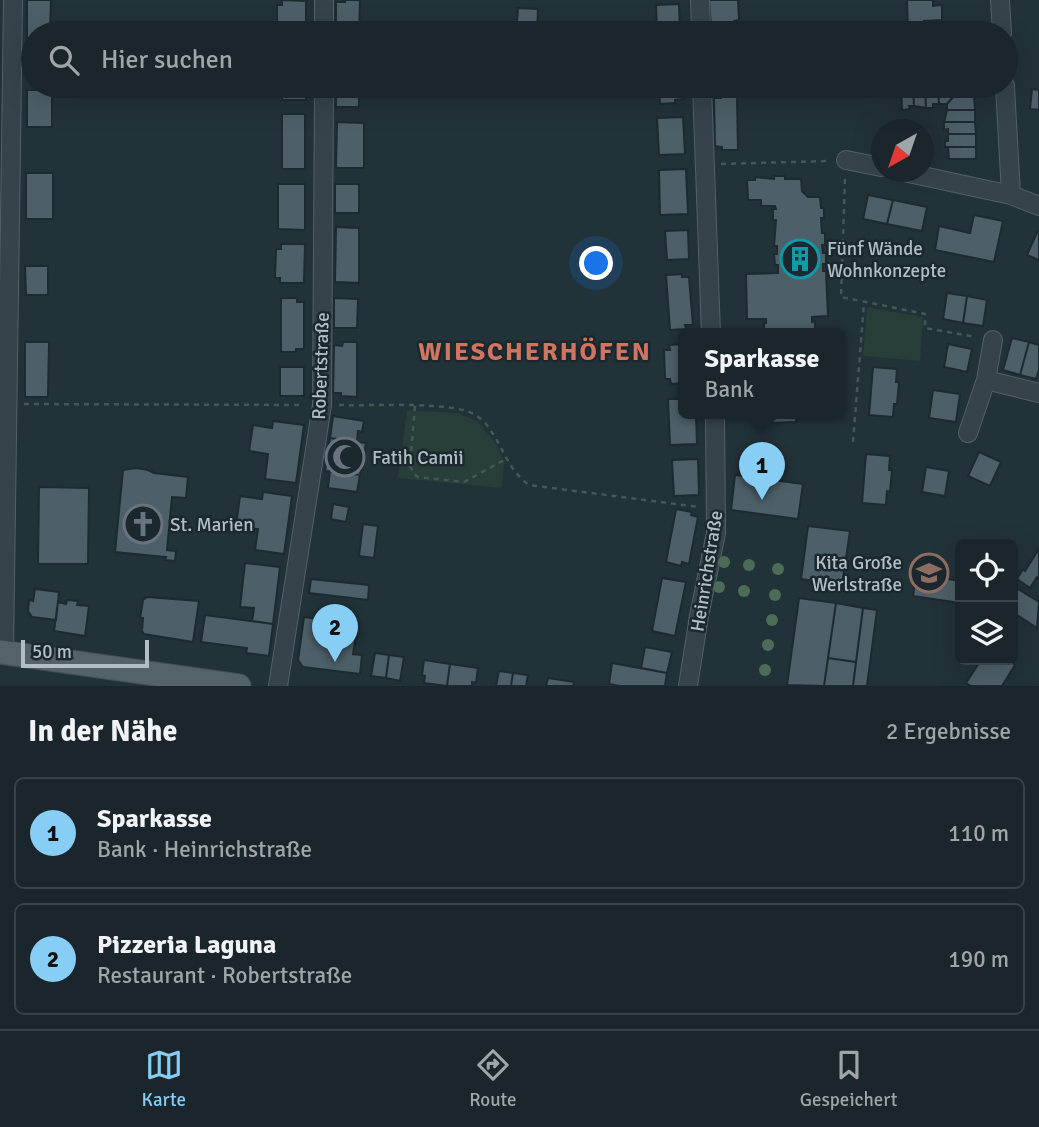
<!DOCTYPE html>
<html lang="de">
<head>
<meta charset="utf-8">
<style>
	:root { --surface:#1a262b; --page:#232e33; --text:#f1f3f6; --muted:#9fa5a9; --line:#384347; --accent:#87cef4 }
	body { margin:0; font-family:Signika,sans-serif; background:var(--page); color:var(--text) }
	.controls { position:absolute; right:21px; bottom:21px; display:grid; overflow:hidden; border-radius:10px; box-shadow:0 7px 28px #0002 }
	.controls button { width:63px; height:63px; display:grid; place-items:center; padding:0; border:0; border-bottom:2px solid var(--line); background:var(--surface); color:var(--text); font:35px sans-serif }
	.compass { position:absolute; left:871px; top:119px; width:63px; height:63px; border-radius:50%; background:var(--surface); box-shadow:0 7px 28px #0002; rotate:220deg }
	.scale { position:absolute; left:21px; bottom:18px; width:128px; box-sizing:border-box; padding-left:7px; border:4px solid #b1bec6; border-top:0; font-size:19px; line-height:24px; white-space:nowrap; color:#b1bec6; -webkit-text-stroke:5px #1b282e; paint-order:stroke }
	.you { position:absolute; left:597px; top:264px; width:24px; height:24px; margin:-18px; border:5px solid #fff; border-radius:50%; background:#1a73e8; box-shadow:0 0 0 10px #1a73e833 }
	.badge { display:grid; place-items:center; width:46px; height:46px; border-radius:50%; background:var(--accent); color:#111; font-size:23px; font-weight:700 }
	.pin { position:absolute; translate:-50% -58px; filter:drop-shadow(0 2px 4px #0008) }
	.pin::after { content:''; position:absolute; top:37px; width:24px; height:21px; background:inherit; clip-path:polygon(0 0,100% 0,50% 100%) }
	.popup { position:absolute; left:678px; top:328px; width:168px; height:91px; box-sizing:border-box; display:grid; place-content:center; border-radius:10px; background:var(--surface); filter:drop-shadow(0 2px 5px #0005); font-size:23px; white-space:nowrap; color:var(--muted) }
	.popup b { font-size:26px; color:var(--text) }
	.popup::after { content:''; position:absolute; left:50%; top:100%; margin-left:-14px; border:14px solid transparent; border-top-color:var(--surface) }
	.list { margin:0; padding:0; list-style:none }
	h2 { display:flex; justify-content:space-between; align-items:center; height:91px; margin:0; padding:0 28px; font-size:30px }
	h2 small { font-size:23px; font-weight:400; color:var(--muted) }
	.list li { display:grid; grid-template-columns:46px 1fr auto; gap:21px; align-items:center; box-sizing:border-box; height:112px; margin:0 14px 14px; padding:0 14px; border:2px solid var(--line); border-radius:10px }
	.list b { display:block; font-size:26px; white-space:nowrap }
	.list p { margin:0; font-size:23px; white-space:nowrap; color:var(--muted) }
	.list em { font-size:23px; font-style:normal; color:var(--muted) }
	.icon { flex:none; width:38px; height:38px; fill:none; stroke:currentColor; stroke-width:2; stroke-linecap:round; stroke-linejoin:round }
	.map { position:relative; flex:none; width:1039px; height:686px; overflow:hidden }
	.search { position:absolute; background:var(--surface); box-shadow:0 7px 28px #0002; left:21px; right:21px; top:21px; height:77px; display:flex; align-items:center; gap:18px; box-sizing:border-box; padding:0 24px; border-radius:38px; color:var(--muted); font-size:26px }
	.sheet { height:343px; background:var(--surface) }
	nav { display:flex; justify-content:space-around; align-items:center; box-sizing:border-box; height:98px; border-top:2px solid var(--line); background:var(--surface); font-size:19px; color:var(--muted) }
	nav a { display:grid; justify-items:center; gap:4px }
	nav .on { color:var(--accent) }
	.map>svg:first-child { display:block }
	.green { fill:#273e39 }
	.building { fill:#4d5f68; stroke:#1d2a30; stroke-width:2 }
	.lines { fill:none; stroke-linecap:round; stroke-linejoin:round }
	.minor-casing { stroke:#546167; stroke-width:20 }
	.major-casing { stroke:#424f56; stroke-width:25 }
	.path { stroke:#445956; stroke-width:2.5; stroke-dasharray:5 5; stroke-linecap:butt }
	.minor { stroke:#36434a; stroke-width:18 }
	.major { stroke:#54636a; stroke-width:23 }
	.tree { fill:#4d6c57 }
	.labels { text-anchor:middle; stroke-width:5; stroke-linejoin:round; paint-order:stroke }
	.poi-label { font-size:19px; fill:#b1bec6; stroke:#1b282e; text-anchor:start }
	.street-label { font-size:19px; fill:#b1bec6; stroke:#1b282e }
	.district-label { font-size:26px; font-weight:bold; letter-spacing:2px; fill:#d07561; stroke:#1b282e }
</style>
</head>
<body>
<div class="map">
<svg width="1039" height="686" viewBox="0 0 1039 686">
	<rect width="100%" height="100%" fill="#223239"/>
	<path class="green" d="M867 307 923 317 920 361 863 356Z
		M407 410 458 413 478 422 494 441 504 461 502 488 398 478Z"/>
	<path class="building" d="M27 0H51L50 33H33V40L27 39Z
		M282 0 306 1V33H277V5H282Z
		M345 0H360L359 33H336V2H345Z
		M709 0H738L739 20 734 21V26L711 27Z
		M907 0H933V6L942 5V20L924 21 925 33H908Z
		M679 4 680 33H657L656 5Z
		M518 8 538 9 537 33H516Z
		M282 86H306V100H282Z
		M336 86H359V107H336Z
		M659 86H682L683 99 675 100V103L660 104Z
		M901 86H913L914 106H909L910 109 902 110Z
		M913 86H925L926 108 914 106Z
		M925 86H938L939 104H933V108H926Z
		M938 86H953L954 96 947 104H939Z
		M953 86H974V95L954 96Z
		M1032 89 1039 90V110L1030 109Z
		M27 90H52V127H27Z
		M721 95H737L738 150H722V147L715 146 714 98H721Z
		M974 95 975 110H947V104L954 96Z
		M947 110H975V122H944Z
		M282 114H305V169H282Z
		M683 117 685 154 659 155 657 118Z
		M337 122 364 123V168H336Z
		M944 122H975L976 134H948V129L944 130Z
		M948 134H976V147H945V141H948Z
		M948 147H976V159H949Z
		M686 169 688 214 660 215 659 170Z
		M26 173H53V219H26Z
		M774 176H785V179H801L802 191 808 197H820L821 208H824V218H821L822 233H825V245H822L823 253H826V264H823V271H826L828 316 812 317V322L815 321V329H812V334H767L766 331H764V323H766V319H747L746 274 778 273V265H775L774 254H777V246H774L776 220H773V209H776L775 206H761V200H748L747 180H755V177L774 179Z
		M278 184H305V230L278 229Z
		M335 184H359V213H335Z
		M868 195 893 200 887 224 863 219Z
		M893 200 927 207 922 231 887 224Z
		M974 215 1003 221 994 262 935 250 939 226 970 233Z
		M336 227 359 228V283L335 282Z
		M688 230 689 259 667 260 665 231Z
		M1037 232 1039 233V260L1027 255Z
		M281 244H305L304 283H280V278H275L276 249H281Z
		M25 266H48V295H26Z
		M682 274V277H689L693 325H685L686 329 670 330 666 275Z
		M947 293 967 296 963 323 943 319Z
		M967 296 987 300 983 326 963 323Z
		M281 298H297V302H304V349H296V352H281Z
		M334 298 358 299 357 328H334Z
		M1012 338 1029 342 1020 375 1003 370Z
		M25 342H49L48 397H25Z
		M343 342H357V397L341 396V393H333L334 345 342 346Z
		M1029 342 1039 345V370L1036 379 1020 375Z
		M683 344V383L671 384 670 379H665L664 350H670L669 345Z
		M948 344 972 349 967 372 944 367Z
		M280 367H304V396H280Z
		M873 367 897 369 896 382H899L897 404H894L893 417 869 415Z
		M933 390 960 394 956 422 929 418Z
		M668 399H683V414H696L697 444 670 445Z
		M766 414H805H796V422L770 423V415Z
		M333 416 364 421 362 432 358 431 357 442 330 438Z
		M273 421 304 425 296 483 265 479 268 454 249 451 253 425 272 428Z
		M330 438 366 443 360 475 325 471Z
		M979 452 1001 462 990 486 968 476Z
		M866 454 890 456 889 470H892L890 492 887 491 886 505 862 503Z
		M698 459 699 495 674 496 672 460Z
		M926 467 949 471 945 496 922 492Z
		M136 468 148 470 154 473 188 477 186 498 172 497 167 550 176 551 175 561 165 560 166 557 115 552 123 470Z
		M330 471 360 475 357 492 328 488Z
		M735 475 803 484 798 519 731 510Z
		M39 487 89 488 88 564H38Z
		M263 492 292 496 284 554 255 550 258 529 236 526 240 496 262 499Z
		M333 504 349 507 346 522 331 519Z
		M676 509 692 512 691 515 698 517 689 564 682 562 681 566 666 562Z
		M363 524 378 526 374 558 359 556Z
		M808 526 850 531 842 585 801 579Z
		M1039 549V579L1037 577 1030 588 1017 579 1023 569 1025 571Z
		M245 563 280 567 273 624 252 621 254 608 240 607Z
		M916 574 960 581V603L913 596Z
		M662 578 686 582 675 636 652 631Z
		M311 579 369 585 368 600 309 593Z
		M35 589 59 592 56 620 32 617 28 611 29 600 33 601Z
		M1018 589 1039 602 1037 628 1017 615 1015 619 1013 617V598Z
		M147 597 199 601 193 642 144 634 142 631 143 618H140L143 600Z
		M799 598 836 603 824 686 787 685Z
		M67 600 78 601 77 605 89 606 85 636 54 631 58 602 66 604Z
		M836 603 863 608 856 662 828 658Z
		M863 608 877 610 867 686H853Z
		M205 615 273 624 269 656 246 653 247 648 201 642Z
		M304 617 318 619 317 627 323 628 322 632 356 636 353 654 362 655 360 674 303 667 298 660Z
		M645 647 672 652 667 673 641 668Z
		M375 653 389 655 386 678 371 676Z
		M389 655 404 657 400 681 386 678Z
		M828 658 856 662 853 686H824Z
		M424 660 450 664 447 686 424 683 425 676 422 675Z
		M981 660H1007L1015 665 1002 686H971L966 683Z
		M612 663 667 673 665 686H620L609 684Z
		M450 664 478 668 476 683 472 682V686H447Z
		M499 671 513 673 511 686H496Z
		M513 673 528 675 526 686H511Z
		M548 678 574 682 573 686H546Z"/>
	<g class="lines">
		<defs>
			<path id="minor" d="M700 0 701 33
				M1000 0 1002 33
				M324 33V0
				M702 86 711 334
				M1005 86 1011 195
				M846 160 881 167
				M904 172 1011 195 1039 206
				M986 380 1039 393
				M968 433 986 380 993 340
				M4 653 13 0
				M278 686 322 405 324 86
				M688 686 699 616 716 533 715 414"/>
			<path id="major" d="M0 652 239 686"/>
		</defs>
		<use href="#minor" class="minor-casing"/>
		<use href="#major" class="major-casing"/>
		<path class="path" d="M721 164 829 161
			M845 179 841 297 925 314V328L976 337
			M24 404 304 405
			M339 405C377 406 427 402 463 410 472 412 480 417 486 424 503 445 506 468 529 485L699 507
			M415 406 410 466 414 474 418 477 464 482 506 459
			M853 442 864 303"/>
		<use href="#minor" class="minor"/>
		<use href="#major" class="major"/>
	</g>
	<g class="tree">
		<circle cx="724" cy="562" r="6"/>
		<circle cx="749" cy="565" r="6"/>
		<circle cx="778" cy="569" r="6"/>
		<circle cx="719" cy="587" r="6"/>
		<circle cx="744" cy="591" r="6"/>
		<circle cx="775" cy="595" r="6"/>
		<circle cx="772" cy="620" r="6"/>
		<circle cx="768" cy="645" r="6"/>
		<circle cx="765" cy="670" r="6"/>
	</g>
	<defs>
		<symbol id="building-ring" viewBox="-11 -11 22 22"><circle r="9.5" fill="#1b282e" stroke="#0f9aa8" stroke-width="1.5"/><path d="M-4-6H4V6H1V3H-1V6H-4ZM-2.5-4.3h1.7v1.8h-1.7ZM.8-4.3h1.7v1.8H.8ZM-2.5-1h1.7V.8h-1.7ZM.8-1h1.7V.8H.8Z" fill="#0f9aa8"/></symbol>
		<symbol id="mosque-ring" viewBox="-11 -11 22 22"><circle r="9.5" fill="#1b282e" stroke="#6b7280" stroke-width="1.5"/><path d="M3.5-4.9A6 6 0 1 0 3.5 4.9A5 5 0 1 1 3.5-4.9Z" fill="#6b7280"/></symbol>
		<symbol id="church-ring" viewBox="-11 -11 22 22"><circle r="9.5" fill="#1b282e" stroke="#6b7280" stroke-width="1.5"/><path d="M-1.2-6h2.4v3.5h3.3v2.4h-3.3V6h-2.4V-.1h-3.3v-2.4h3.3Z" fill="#6b7280"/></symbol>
		<symbol id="school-ring" viewBox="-11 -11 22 22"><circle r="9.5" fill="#1b282e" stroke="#8d6e63" stroke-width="1.5"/><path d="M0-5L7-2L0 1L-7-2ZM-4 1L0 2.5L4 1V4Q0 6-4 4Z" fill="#8d6e63"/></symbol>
	</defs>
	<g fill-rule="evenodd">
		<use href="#building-ring" x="778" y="237" width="44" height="44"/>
		<use href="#mosque-ring" x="323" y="435" width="44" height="44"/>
		<use href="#church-ring" x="121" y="502" width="44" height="44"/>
		<use href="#school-ring" x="907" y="551" width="44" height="44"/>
	</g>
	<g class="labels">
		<g class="poi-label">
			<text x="827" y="255">Fünf Wände<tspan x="827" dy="22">Wohnkonzepte</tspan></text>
			<text x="372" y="464">Fatih Camii</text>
			<text x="170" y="531">St. Marien</text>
			<text x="902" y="569" text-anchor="end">Kita Große<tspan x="902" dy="22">Werlstraße</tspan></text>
		</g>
		<g class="street-label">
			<text transform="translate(320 366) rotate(-88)" y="7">Robertstraße</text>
			<text transform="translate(706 571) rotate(-81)" y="7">Heinrichstraße</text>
		</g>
		<g class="district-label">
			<text x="535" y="360">WIESCHERHÖFEN</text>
		</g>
	</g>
</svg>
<div class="controls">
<button><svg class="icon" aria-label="locate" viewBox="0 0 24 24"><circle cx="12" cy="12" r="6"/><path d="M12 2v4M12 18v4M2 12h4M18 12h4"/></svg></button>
<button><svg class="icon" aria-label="layers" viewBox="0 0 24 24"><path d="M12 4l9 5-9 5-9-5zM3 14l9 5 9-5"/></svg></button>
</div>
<svg class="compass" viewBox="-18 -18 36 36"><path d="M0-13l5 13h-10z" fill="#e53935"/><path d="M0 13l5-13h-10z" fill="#9fa5a9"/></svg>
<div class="scale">50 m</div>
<div class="you"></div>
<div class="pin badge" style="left:762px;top:500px">1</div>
<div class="popup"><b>Sparkasse</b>Bank</div>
<div class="pin badge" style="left:335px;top:662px">2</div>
<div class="search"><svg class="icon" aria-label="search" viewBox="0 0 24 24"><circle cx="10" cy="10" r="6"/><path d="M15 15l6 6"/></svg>Hier suchen</div>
</div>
<section class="sheet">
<h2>In der Nähe<small>2 Ergebnisse</small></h2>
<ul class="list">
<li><span class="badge">1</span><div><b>Sparkasse</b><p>Bank · Heinrichstraße</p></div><em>110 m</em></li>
<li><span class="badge">2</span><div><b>Pizzeria Laguna</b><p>Restaurant · Robertstraße</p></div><em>190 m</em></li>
</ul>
</section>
<nav>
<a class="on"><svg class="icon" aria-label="map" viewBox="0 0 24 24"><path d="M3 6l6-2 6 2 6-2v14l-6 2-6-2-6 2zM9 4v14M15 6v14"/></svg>Karte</a>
<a><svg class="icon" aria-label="directions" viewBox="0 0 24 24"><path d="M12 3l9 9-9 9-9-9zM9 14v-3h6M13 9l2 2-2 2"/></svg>Route</a>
<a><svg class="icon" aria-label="saved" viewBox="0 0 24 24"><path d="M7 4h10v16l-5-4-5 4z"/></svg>Gespeichert</a>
</nav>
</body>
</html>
